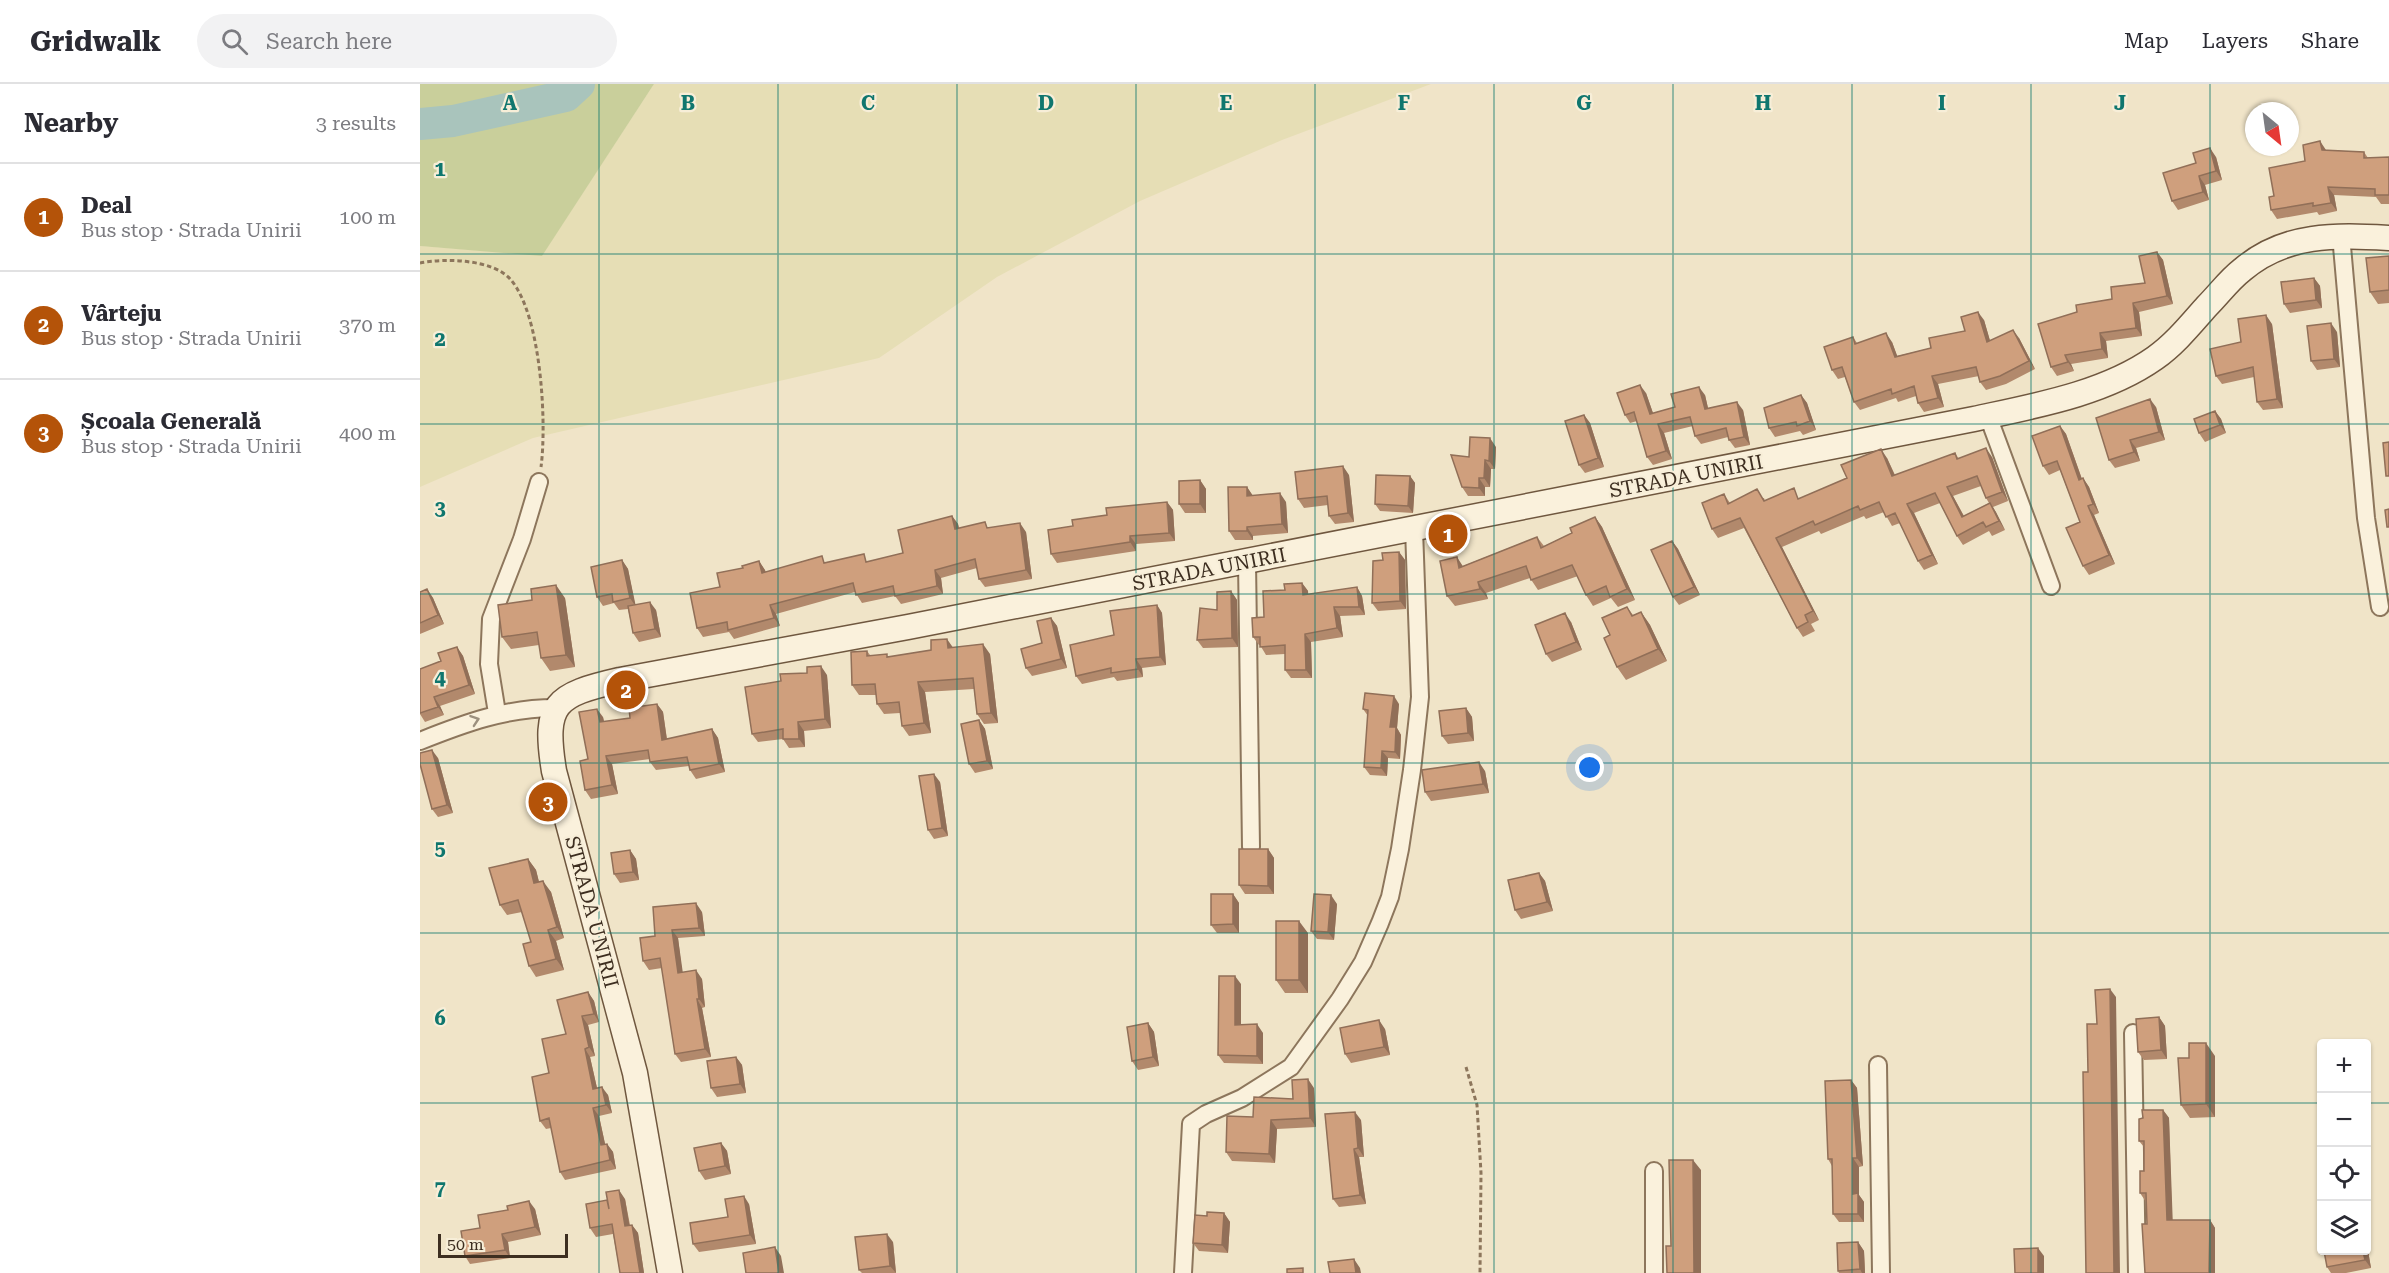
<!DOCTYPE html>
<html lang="en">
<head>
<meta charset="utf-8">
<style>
	:root { --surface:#fff; --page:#f2f2f3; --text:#2b2b33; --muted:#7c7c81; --line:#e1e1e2; --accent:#b45309 }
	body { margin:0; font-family:"Roboto Serif",serif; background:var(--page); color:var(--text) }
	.controls { position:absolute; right:18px; bottom:18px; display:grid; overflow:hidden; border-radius:6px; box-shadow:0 2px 4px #0004 }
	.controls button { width:54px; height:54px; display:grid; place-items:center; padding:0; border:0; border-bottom:2px solid var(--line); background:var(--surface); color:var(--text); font:30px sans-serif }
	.compass { position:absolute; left:1825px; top:18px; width:54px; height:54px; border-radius:50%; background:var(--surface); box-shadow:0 2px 4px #0004; rotate:151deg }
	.scale { position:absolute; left:18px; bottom:15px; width:130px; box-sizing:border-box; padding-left:6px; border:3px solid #3d2e20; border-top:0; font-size:16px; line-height:21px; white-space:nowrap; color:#3d2e20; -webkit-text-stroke:4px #f7eed8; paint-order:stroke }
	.you { position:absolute; left:1170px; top:684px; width:21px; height:21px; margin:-15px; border:4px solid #fff; border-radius:50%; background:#1a73e8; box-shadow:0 0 0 9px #1a73e833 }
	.badge { display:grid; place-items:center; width:39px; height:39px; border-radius:50%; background:var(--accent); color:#fff; font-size:20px; font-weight:700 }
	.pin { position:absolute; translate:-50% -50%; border:3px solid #fff; box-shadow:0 2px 6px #0006 }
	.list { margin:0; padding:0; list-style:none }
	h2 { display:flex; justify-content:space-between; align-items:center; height:78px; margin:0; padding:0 24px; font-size:26px }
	h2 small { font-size:20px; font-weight:400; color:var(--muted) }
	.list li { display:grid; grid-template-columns:39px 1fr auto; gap:18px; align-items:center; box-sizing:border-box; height:108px; padding:0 24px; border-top:2px solid var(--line) }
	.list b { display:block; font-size:22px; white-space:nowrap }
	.list p { margin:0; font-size:20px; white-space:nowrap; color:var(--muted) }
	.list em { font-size:20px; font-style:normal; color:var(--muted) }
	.icon { flex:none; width:33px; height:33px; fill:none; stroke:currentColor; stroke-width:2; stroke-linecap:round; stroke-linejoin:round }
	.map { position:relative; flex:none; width:1969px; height:1189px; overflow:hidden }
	header { display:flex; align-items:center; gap:36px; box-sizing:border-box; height:84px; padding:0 30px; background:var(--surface); border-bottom:2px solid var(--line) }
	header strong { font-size:28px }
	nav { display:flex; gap:33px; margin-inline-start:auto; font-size:21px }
	.search { width:420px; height:54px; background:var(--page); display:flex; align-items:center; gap:15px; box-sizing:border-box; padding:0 21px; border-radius:33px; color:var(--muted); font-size:22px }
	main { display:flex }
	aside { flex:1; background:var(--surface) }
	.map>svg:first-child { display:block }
	.farmland { fill:#e6deb5 }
	.green { fill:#c9cf9b }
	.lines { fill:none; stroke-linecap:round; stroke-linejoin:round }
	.river { stroke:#a9c4bc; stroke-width:32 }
	.minor-casing { stroke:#8d765c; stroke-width:20 }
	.secondary-casing { stroke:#6f573f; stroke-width:27 }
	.path { stroke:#8d765c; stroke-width:3; stroke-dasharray:4.5 3; stroke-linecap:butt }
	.minor { stroke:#faf1dc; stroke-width:16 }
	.secondary { stroke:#faf1dc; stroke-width:24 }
	.wall { fill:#b2896c; fill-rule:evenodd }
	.shaded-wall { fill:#916f58 }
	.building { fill:#cf9f7d; stroke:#916f58; stroke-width:1.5 }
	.oneway { stroke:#9c907e }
	.grid { fill:none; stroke:#0f766e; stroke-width:1.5; stroke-opacity:0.55 }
	.labels { text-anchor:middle; stroke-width:4.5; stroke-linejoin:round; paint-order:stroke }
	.street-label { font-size:20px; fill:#3d2e20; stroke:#f7eed8 }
	.grid-label { font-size:20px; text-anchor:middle; font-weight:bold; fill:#0f766e; stroke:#f7eed8; stroke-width:4.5; stroke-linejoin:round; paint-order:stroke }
</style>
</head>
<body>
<header>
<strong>Gridwalk</strong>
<div class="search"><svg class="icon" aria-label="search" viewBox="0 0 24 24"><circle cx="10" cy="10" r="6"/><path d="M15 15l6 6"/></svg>Search here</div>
<nav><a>Map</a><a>Layers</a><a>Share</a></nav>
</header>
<main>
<aside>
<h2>Nearby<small>3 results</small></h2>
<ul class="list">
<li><span class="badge">1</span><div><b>Deal</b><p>Bus stop · Strada Unirii</p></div><em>100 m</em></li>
<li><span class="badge">2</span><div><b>Vârteju</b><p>Bus stop · Strada Unirii</p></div><em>370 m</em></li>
<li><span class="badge">3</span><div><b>Școala Generală</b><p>Bus stop · Strada Unirii</p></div><em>400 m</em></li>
</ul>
</aside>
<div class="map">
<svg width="1969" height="1189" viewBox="0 0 1969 1189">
	<rect width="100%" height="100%" fill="#f0e4c8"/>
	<path class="farmland" d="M234 0H1011L862 56 720 117 577 193 459 274 113 354 0 403V162L122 171Z"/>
	<path class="green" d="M0 0H234L122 172 0 162Z"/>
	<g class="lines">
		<path class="river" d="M0 40 33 37 146 12 159 0"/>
		<defs>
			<path id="minor" d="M1921 151 1946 434 1960 523
				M1568 332 1631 502
				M827 478 831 763
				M77 629 69 580 71 535 102 455 119 398
				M0 657C45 639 86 624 135 624
				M1713 949 1717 1189
				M1458 981 1461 1189
				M1234 1087V1189
				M763 1189 771 1040 786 1030 822 1014 871 983 920 915 943 878 960 839 970 813 980 765 992 686 1000 613 994 445"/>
			<path id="secondary" d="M250 1189 215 989 134 687C123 619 135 611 200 596L488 543 1554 335C1614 322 1684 310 1735 274 1755 260 1771 240 1787 222 1799 210 1809 196 1822 186 1865 149 1916 151 1969 154"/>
		</defs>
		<use href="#minor" class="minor-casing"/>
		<use href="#secondary" class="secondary-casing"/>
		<path class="path" d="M0 179C24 174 74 175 91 196 121 231 127 338 121 383
			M1046 983 1057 1021 1061 1089 1060 1189"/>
		<use href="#minor" class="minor"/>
		<use href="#secondary" class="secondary"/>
	</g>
	<path class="wall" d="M1906 66 1944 68 1948 74 1969 73V120H1961L1956 113 1914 111 1917 127 1899 131 1897 128 1857 135 1851 126 1854 112 1885 77Z
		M1796 73 1802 96 1785 101 1789 116 1758 126 1752 117Z
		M1737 168 1743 176 1753 220 1719 228 1722 252 1686 257 1688 274 1651 280 1654 287 1637 292 1631 283 1657 228 1692 215 1725 199Z
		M1969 172V219L1958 220 1950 208Z
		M1894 194 1900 202 1902 224 1870 229 1864 220Z
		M1564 236 1570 257 1599 254 1615 285 1586 300 1566 306 1560 298 1559 292 1518 300 1524 323 1504 328 1498 319 1496 312 1478 318 1476 314 1440 326 1434 318 1425 293 1418 295 1412 286 1433 253 1437 259 1472 258 1477 272 1511 264 1545 247Z
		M1852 240 1863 324 1843 326 1837 318 1834 293 1802 300 1796 292 1821 258Z
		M1917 248 1920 283 1897 286 1891 277Z
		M1226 309 1233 329 1255 323 1285 311 1288 324 1323 326 1330 361 1315 364 1309 356 1308 353 1281 360 1275 352 1273 342 1244 349 1252 375 1233 381 1227 373 1217 337 1210 339 1205 331Z
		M1381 311 1387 319 1396 346 1383 351 1380 347 1355 353 1349 344Z
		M1736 323 1745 356 1716 364 1720 377 1695 384 1689 376Z
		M1795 327 1801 335 1806 349 1785 358 1779 349Z
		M1164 331 1170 339 1184 383 1165 389 1159 381Z
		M1640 342 1646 350 1662 395 1663 394 1669 403 1679 429 1674 431 1695 480 1669 491 1663 482 1660 438 1640 386 1629 391 1623 382Z
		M1076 363 1075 385H1071L1070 403H1065V412H1048L1042 403 1049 373Z
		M1535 369 1539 375 1572 373 1588 417 1573 423 1585 446 1572 452 1569 447 1543 461 1537 452 1520 419 1494 429 1518 480 1504 486 1498 477 1480 439 1472 442 1464 428 1446 435 1444 432 1401 450 1399 447 1362 463 1399 536 1391 540 1395 547 1383 553 1377 544 1324 444 1298 454 1292 445 1304 410 1310 419 1344 414 1345 417 1381 414 1427 394 1467 374 1475 391ZM1561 402 1566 414 1569 419 1544 432 1533 412Z
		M929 391 934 438 915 440 909 432 908 421 884 424 878 415Z
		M990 392 995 399 993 429 960 427 955 420Z
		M780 396 786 405V429H765L759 420Z
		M827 403 833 412 866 418 868 449 833 452V456H815L809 447Z
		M747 418 753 426 755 457 716 460V467L637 479 631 470 653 442 687 431Z
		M532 432 538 440 539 444 569 443 606 448 612 495 565 503 559 495 557 484 521 494 523 510 481 520 475 512 442 519 435 508 356 530 360 542 314 555 309 548 283 553 277 544 300 503 323 484 339 477 346 488 406 478 450 477 483 469Z
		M1175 433 1182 443 1215 516 1198 523 1191 514 1173 522 1166 511 1158 492 1118 506 1110 494 1066 509 1068 515 1035 522 1027 512 1043 482 1117 453 1124 462 1152 449Z
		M1252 457 1258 465 1280 511 1259 521 1253 513Z
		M979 468 985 476 986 525 958 527 952 519 963 476Z
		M202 476 208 485 215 521 236 526 241 553 219 558 213 549 208 525 199 526 194 519 183 522 177 513Z
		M882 499 888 507V511L937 503 942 512 945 531 920 532 923 553 891 558 892 594H871L865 586V570L846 571 840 561H839L833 553 844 533 865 506Z
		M7 505 13 514 24 540 0 550V508Z
		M811 507 817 516 818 563 783 564 777 556 797 526Z
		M145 514 155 583 130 587 121 574 119 561 91 565 82 553Z
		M737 521 742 529 746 581 722 584 723 593 697 597 694 593 662 600 656 592 694 551Z
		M1207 523 1213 531 1221 528 1230 541 1247 577 1206 596 1197 583 1190 551Z
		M631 534 637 542 647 584 612 592 606 584 622 559Z
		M1151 538 1162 566 1132 578 1126 570Z
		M37 563 43 572 55 610 20 622 24 631 5 638 0 630V585L21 577Z
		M533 564 570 570 578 639 564 640 557 630 554 605 505 608 511 649 489 652 482 642 480 629 464 630 457 620 456 611H439L432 601 447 567 450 571 469 573Z
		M407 591 411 644 384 647 385 663 369 664 363 655 338 658 332 650Z
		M237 620 243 628 247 655 292 645 298 654 305 688 276 695 270 686 269 682 236 686 230 678V675L192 680 198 710 171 715 165 706 168 675 183 633 184 638 210 634Z
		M979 620 977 644 981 651 980 675 968 674 967 692 950 691 944 683 948 632 943 625Z
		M1046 624 1052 633 1054 657 1028 660 1022 652Z
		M559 636 565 645 573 685 555 689 549 680Z
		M18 674 33 729 18 733 12 725Z
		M1065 687 1069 709 1011 717 1005 708Z
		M520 698 528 752 514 755 508 746Z
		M848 765 854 774V810H825L819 801Z
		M210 766 216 775 219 796 200 799 194 790Z
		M108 775 116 786 119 798 131 808 144 854 136 857 144 886 116 893 109 882 111 858 102 828 87 831 80 821Z
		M1119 789 1125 797 1133 827 1101 835 1095 826Z
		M813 810 819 819V849H797L791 841Z
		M917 820 914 856 897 855 891 847Z
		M282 828 285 852 258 854 262 888 282 895 285 923 282 924 291 973 261 978 255 970 242 884 229 886 223 877 235 852Z
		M888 849V909H865L856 896Z
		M821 900V941L843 949V980L804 979 798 971Z
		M168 908 174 917 179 938 168 941 175 972 170 973 177 1004 188 1011 192 1029 179 1032 185 1060H187L193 1068 196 1085 145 1096 140 1088 131 1044 126 1045 120 1037 129 989 146 950Z
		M1739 933 1745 942 1747 975 1724 976 1718 968Z
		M728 939 734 948 739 982 718 986 712 977Z
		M965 945 970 971 931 979 925 970Z
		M1795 972V1033L1770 1034 1761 1021 1769 974Z
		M316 973 322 981 326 1009 297 1013 291 1004Z
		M1431 996 1437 1004 1443 1082 1439 1083V1111L1444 1118V1138H1419L1413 1130 1412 1082 1408 1075Z
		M894 1004 896 1043 857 1045 855 1079 812 1077 806 1068 833 1033 873 1015Z
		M1743 1026 1749 1034 1752 1136H1790L1795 1144V1189H1725L1727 1140 1726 1118 1720 1109 1724 1087V1063L1719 1057 1723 1034Z
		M941 1036 944 1073H939L946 1120 919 1123 913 1115Z
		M301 1059 307 1067 311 1090 285 1096 279 1087Z
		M205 1115 210 1141H212L218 1149 224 1189H200L193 1150 176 1153 170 1144Z
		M329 1120 336 1160 279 1168 273 1160 308 1133Z
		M115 1125 121 1151 88 1158 90 1174 50 1180 45 1172 60 1144Z
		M804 1129 810 1138 808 1169 779 1167 773 1159 787 1132Z
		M473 1158 476 1189H442L439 1186Z
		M1438 1158 1444 1167 1445 1189H1419L1418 1187Z
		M1947 1161 1951 1184 1926 1189H1911L1907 1183 1947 1167Z"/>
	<path class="shaded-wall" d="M1900 57 1906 66H1902Z
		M1790 64 1796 73 1802 96 1796 87Z
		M1779 92 1785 101 1789 116 1783 108Z
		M1908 103 1914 111 1917 127 1911 119Z
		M1737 168 1743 176 1753 220 1747 212Z
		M1894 194 1900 202 1902 224 1896 216Z
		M1713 219 1719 228 1722 252 1716 244Z
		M1558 228 1564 236 1573 267 1567 258Z
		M1846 231 1852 240 1863 324 1857 315Z
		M1911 239 1917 248 1920 283 1914 275Z
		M1593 246 1599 254 1615 285 1609 277Z
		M1466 249 1472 258 1481 282 1475 273Z
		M1680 249 1686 257 1688 274 1682 265Z
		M1645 271 1651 280 1654 287 1648 278Z
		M1512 292 1518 300 1524 323 1518 314Z
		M1220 301 1226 309 1236 338 1230 330Z
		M1279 303 1285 311 1290 333 1285 325Z
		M1381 311 1387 319 1396 346 1390 337Z
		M1730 315 1736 323 1745 356 1739 348Z
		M1317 318 1323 326 1330 361 1324 353Z
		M1795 327 1801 335 1806 349 1800 341Z
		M1164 331 1170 339 1184 383 1178 374Z
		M1238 340 1244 349 1252 375 1246 367Z
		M1640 342 1646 350 1665 404 1659 396Z
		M1070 354 1076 363 1075 385 1069 377Z
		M1710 356 1716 364 1720 377 1714 368Z
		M1566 364 1572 373 1588 417 1582 408Z
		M1461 365 1467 374 1479 401 1472 392Z
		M1065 376 1071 385 1070 403 1064 394Z
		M923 382 929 391 934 438 928 429Z
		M990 392 995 399 993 429 988 422Z
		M1059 394 1065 403V412L1059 404Z
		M1663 394 1669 403 1679 429 1673 420Z
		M780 396 786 405V429L780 420Z
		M827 403 833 412H827Z
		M1527 403 1533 412 1549 442 1542 433Z
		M860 409 866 418 868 449 862 440Z
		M747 418 753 426 755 457 749 449Z
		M1570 419 1576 428 1585 446 1579 437Z
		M1487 420 1494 429 1518 480 1512 471Z
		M1668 422 1674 431 1695 480 1689 471Z
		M532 432 538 440 541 454 535 445Z
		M1175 433 1182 443 1215 516 1207 505Z
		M600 439 606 448 612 495 606 486Z
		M827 443 833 452V456L827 447Z
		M710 452 716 460V467L710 458Z
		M1356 454 1362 463 1399 536 1393 527Z
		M1252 457 1258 465 1280 511 1274 503Z
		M979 468 985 476 986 525 980 517Z
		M1037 473 1044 484H1039Z
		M202 476 208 485 216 523 210 514Z
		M339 477 345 486 348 498 342 489Z
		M515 486 521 494 523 510 517 502Z
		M1058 498 1066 509 1068 515 1060 505Z
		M882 499 888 507 889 520 883 511Z
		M136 501 145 514 155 583 146 571Z
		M937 503 942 512 945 531 939 523Z
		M7 505 13 514 24 540 18 531Z
		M811 507 817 516 818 563 812 554Z
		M230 518 236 526 241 553 235 545Z
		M350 521 356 530 360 542 354 534Z
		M737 521 742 529 746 581 740 573Z
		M914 523 920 532 923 553 917 544Z
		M1221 528 1230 541 1247 577 1238 565Z
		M1145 529 1151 538 1162 566 1156 558Z
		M631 534 637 542 647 584 641 575Z
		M885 550 891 558 892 594 886 586Z
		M527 555 534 565 528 564Z
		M563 560 570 570 578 639 571 629Z
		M37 563 43 572 55 610 49 601Z
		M716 575 722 584 723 593 718 585Z
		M401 582 407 591 411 644 405 635Z
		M498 598 505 608 511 649 504 639Z
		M974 612 979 620 977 644 981 651 980 675 975 668 970 643Z
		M14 613 20 622 24 631 18 623Z
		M237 620 243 628 248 664 242 656Z
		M1046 624 1052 633 1054 657 1048 649Z
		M177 625 183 633 186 647 180 638Z
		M559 636 565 645 573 685 567 677Z
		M378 638 384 647 385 663 379 655Z
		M292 645 298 654 305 688 299 680Z
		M12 666 18 674 33 729 27 721Z
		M962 667 968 674 967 692 961 684Z
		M186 672 192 680 198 710 192 701Z
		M1059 678 1065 687 1069 709 1063 700Z
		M514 690 520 698 528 752 522 744Z
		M848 765 854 774V810L848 802Z
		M210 766 216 775 219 796 213 788Z
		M108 775 116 786 122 810 114 799Z
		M1119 789 1125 797 1133 827 1127 818Z
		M123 797 131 808 144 854 137 843Z
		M813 810 819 819V849L813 840Z
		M911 811 917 820 914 856 908 848Z
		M276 819 282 828 285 852 279 844Z
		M879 837 888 849V909L879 896Z
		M128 846 136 857 144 886 136 875Z
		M252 846 258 854 264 897 258 889Z
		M276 886 282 895 285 923 279 915Z
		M815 892 821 900V949L815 941Z
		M1690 905 1696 913 1700 1189H1694Z
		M168 908 174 917 179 938 174 930Z
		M277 915 282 924 291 973 285 965Z
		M162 932 168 941 175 972 169 963Z
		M1739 933 1745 942 1747 975 1741 966Z
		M959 936 965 945 970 971 964 963Z
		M728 939 734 948 739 982 733 973Z
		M837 940 843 949V980L837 972Z
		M1786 959 1795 972V1033L1786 1020Z
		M165 965 170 973 179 1013 173 1005Z
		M316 973 322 981 326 1009 320 1000Z
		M888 995 894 1004 896 1043 890 1034Z
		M1431 996 1437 1004 1443 1082 1437 1074Z
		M182 1003 188 1011 192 1029 186 1021Z
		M173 1024 179 1032 187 1069 181 1061Z
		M1743 1026 1749 1034 1753 1144 1747 1136Z
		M935 1028 941 1036 944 1073 938 1064Z
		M851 1036 857 1045 855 1079 849 1070Z
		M301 1059 307 1067 311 1090 305 1082Z
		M187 1060 193 1068 196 1085 190 1076Z
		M934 1065 939 1073 946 1120 940 1111Z
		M1433 1074 1439 1083V1111L1444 1118V1138L1438 1130 1433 1110Z
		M1273 1076 1281 1086V1189H1274Z
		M199 1106 205 1115 211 1151 205 1142Z
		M324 1112 329 1120 336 1160 330 1151Z
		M109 1117 115 1125 121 1151 115 1143Z
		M804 1129 810 1138 808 1169 802 1161Z
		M1790 1136 1795 1144V1189H1789Z
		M212 1141 218 1149 224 1189H220Z
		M82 1150 88 1158 90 1174 85 1166Z
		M467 1150 473 1158 476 1189 470 1182Z
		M1438 1158 1444 1167 1445 1189H1442L1440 1185Z
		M1947 1161 1951 1184 1945 1176 1943 1167H1947Z
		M355 1163 361 1172 364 1189H359Z
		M1618 1164 1624 1172V1189H1618Z
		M934 1175 940 1184 941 1189H936Z"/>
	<path class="building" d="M1900 57 1902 66 1944 68V74L1969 73V111H1955V105L1908 103 1911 119 1893 122V119L1851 126 1849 113 1854 112 1849 84 1885 77 1883 61Z
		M1790 64 1796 87 1779 92 1783 108 1752 117 1743 89 1776 79 1773 69Z
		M1737 168 1747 212 1713 219 1716 244 1680 249 1682 265 1645 271 1648 278 1631 283 1618 240 1657 228 1656 221 1692 215 1691 203 1725 199 1719 172Z
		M1969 172V206L1950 208 1946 174Z
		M1894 194 1896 216 1864 220 1861 198Z
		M1558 228 1567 258 1593 246 1609 277 1580 292 1560 298 1556 283 1512 292 1518 314 1498 319 1494 302 1472 310 1471 305 1434 318 1422 283 1412 286 1404 263 1433 253 1435 260 1466 249 1475 273 1511 264 1509 254 1545 247 1541 233Z
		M1846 231 1857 315 1837 318 1833 283 1796 292 1790 265 1821 258 1818 235Z
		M1911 239 1914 275 1891 277 1887 242Z
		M1220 301 1230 330 1255 323 1251 310 1279 303 1285 325 1317 318 1324 353 1309 356 1306 344 1275 352 1270 333 1238 340 1246 367 1227 373 1214 328 1205 331 1197 309Z
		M1381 311 1390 337 1377 342 1376 338 1349 344 1344 324Z
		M1730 315 1739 348 1710 356 1714 368 1689 376 1676 334Z
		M1795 327 1800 341 1779 349 1774 335Z
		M1164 331 1178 374 1159 381 1145 337Z
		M1640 342 1659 396 1663 394 1673 420 1668 422 1689 471 1663 482 1646 444 1660 438 1637 377 1623 382 1612 352Z
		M1050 353 1070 354 1069 377 1065 376 1064 394H1059V404L1042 403 1031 371 1049 373Z
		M1969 358V392H1966L1963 359Z
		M1566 364 1582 408 1566 414 1557 392 1527 403 1542 433 1570 419 1579 437 1566 443 1563 438 1537 452 1515 409 1487 420 1512 471 1498 477 1475 429 1466 433 1459 418 1440 426 1438 422 1395 441 1393 437 1356 454 1393 527 1385 531 1388 538 1377 544 1320 434 1292 445 1282 419 1304 410 1308 420 1337 405 1344 417 1374 404 1378 415 1427 394 1421 381 1461 365 1472 392 1535 369 1537 375Z
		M923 382 928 429 909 432 907 412 878 415 875 388Z
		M956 391 990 392 988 422 955 420Z
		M780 396V420H759V397Z
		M808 403H827V412L860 409 862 440 827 443V447H809Z
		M747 418 749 449 710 452V458L631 470 628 446 653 442 652 436 687 431 686 424Z
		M1969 425V443H1967L1965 426Z
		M532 432 535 445 565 438 567 444 600 439 606 486 559 495 555 475 515 486 517 502 475 512 473 502 436 511 433 499 350 521 354 534 308 546 307 538 277 544 270 509 300 503 297 489 323 484 322 482 339 477 342 489 402 472 404 479 444 470 446 478 483 469 478 446Z
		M1175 433 1207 505 1190 513 1186 502 1166 511 1152 481 1111 496 1106 482 1058 498 1060 505 1027 512 1020 477 1037 473 1039 484 1117 453 1121 464 1152 449 1150 444Z
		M1252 457 1274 503 1253 513 1231 466Z
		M979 468 980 517 952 519 953 477 963 476 962 469Z
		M202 476 210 514 193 518 192 510 177 513 171 483Z
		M882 499 883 511 937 503 939 523H914L917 544 885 550 886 586H865V561L840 563V553H833L832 534 844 533 843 507 865 506 864 500Z
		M136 501 146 571 121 574 117 548 82 553 78 521 112 516 111 505Z
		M7 505 18 531 0 539V508Z
		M811 507 812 554 777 556 780 524 797 526V508Z
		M230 518 235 545 213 549 208 522Z
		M737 521 740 573 716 575 718 585 691 589V584L656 592 650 561 694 551 690 527Z
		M1207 523 1212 532 1221 528 1238 565 1197 583 1184 554 1190 551 1182 534Z
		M1145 529 1156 558 1126 570 1115 541Z
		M631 534 641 575 606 584 601 565 622 559 617 537Z
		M527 555 528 564 563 560 571 629 557 630 553 594 498 598 504 639 482 642 479 618 457 620 455 600 432 601 431 568 447 567V572L467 570V573L511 566V556Z
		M37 563 49 601 14 613 18 623 0 629V585L21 577 18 569Z
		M401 582 405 635 378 638 379 655H363V645L332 650 325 603 361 597 360 590 387 589V583Z
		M945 609 974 612 970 643H976L975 668 962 667 961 684 944 683 948 626 943 625Z
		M237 620 242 656 292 645 299 680 270 686 267 673 230 678 228 666 186 672 192 701 165 706 160 677 168 675 159 628 177 625 180 638 210 634 209 624Z
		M1046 624 1048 649 1022 652 1019 627Z
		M559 636 567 677 549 680 541 640Z
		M12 666 27 721 12 725 0 680V669Z
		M1059 678 1063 700 1005 708 1002 686Z
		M514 690 522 744 508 746 499 692Z
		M819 765H848V802L819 801Z
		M210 766 213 788 194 790 191 769Z
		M108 775 114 799 123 797 137 843 128 846 136 875 109 882 103 860 111 858 98 816 80 821 69 784Z
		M1119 789 1127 818 1095 826 1088 796Z
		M791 810H813V840L791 841Z
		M894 810 911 811 908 848 891 847Z
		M276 819 279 844 252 846 258 889 276 886 279 915H277L285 965 255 970 240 874 223 877 220 854 235 852 233 823Z
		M856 837H879V896H856Z
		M799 892H815V941L837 940V972L798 971Z
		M1690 905 1694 1189H1666L1663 988H1668L1667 940H1677L1675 906Z
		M168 908 174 930 162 932 169 963 165 965 173 1005 182 1003 186 1021 173 1024 181 1061 187 1060 190 1076 140 1088 129 1034 120 1037 112 993 129 989 122 955 146 950 137 916Z
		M1739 933 1741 966 1718 968 1716 935Z
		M959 936 964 963 925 970 920 944Z
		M728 939 733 973 712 977 707 943Z
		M1769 959H1786V1020L1761 1021 1758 974H1769Z
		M316 973 320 1000 291 1004 287 977Z
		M888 995 890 1034 851 1036 849 1070 806 1068 807 1032 833 1033 834 1013 873 1015 872 996Z
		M1431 996 1437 1074H1433V1110L1438 1109V1130H1413L1412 1075H1408L1405 997Z
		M1722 1026H1743L1747 1136H1790L1789 1189H1725L1722 1140H1727L1726 1109H1720V1087H1724V1057H1719V1035L1723 1034Z
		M935 1028 938 1064 934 1065 940 1111 913 1115 905 1030Z
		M301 1059 305 1082 279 1087 274 1064Z
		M1249 1076H1273L1274 1189H1247L1246 1162H1251Z
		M199 1106 205 1142 212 1141 220 1189H200L192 1140 170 1144 166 1120 187 1116 189 1125 186 1108Z
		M324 1112 330 1151 273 1160 270 1139 308 1133 305 1115Z
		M109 1117 115 1143 82 1150 85 1166 45 1172 41 1147 60 1144 58 1131 88 1126 87 1122Z
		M787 1128 804 1129 802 1161 773 1159 775 1131 787 1132Z
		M467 1150 470 1182 439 1186 435 1153Z
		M1438 1158 1440 1185 1418 1187 1417 1159Z
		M355 1163 359 1189H326L323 1169Z
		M1618 1164V1189H1595L1594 1165Z
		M1904 1167H1943L1945 1176 1907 1183Z
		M934 1175 936 1189H910L908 1178Z
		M883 1184V1189H867V1185Z"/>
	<defs><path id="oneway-chevron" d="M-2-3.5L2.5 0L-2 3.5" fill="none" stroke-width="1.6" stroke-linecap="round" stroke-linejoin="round" transform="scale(1.5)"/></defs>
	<use class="oneway" href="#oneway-chevron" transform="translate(55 636) rotate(-19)"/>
	<path class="grid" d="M179 0V1189M358 0V1189M537 0V1189M716 0V1189M895 0V1189M1074 0V1189M1253 0V1189M1432 0V1189M1611 0V1189M1790 0V1189M0 170H1969M0 340H1969M0 510H1969M0 679H1969M0 849H1969M0 1019H1902M1946 1019H1969"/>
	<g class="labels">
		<g class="street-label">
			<text transform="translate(1266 392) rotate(-11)" y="7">STRADA UNIRII</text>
			<text transform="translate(789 485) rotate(-11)" y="7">STRADA UNIRII</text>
			<text transform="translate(172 828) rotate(75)" y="7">STRADA UNIRII</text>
		</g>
	</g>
	<g class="grid-label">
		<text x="90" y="26">A</text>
		<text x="268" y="26">B</text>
		<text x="448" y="26">C</text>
		<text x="626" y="26">D</text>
		<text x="806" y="26">E</text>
		<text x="984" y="26">F</text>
		<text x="1164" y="26">G</text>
		<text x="1343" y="26">H</text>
		<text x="1522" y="26">I</text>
		<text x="1700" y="26">J</text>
		<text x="20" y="92">1</text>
		<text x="20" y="262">2</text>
		<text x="20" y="431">3</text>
		<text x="20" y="601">4</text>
		<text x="20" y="771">5</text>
		<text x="20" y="941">6</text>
		<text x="20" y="1111">7</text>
	</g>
</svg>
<div class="controls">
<button>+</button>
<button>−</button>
<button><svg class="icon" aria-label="locate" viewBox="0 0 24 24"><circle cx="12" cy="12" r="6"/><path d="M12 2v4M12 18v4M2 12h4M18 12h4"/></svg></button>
<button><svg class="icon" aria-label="layers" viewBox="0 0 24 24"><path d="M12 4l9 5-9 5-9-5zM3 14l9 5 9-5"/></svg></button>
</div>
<svg class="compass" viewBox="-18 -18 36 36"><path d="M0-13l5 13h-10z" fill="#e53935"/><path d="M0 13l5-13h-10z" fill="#7c7c81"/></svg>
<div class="scale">50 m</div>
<div class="you"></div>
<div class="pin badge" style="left:1028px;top:450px">1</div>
<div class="pin badge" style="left:206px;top:606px">2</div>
<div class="pin badge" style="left:128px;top:718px">3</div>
</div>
</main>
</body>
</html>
